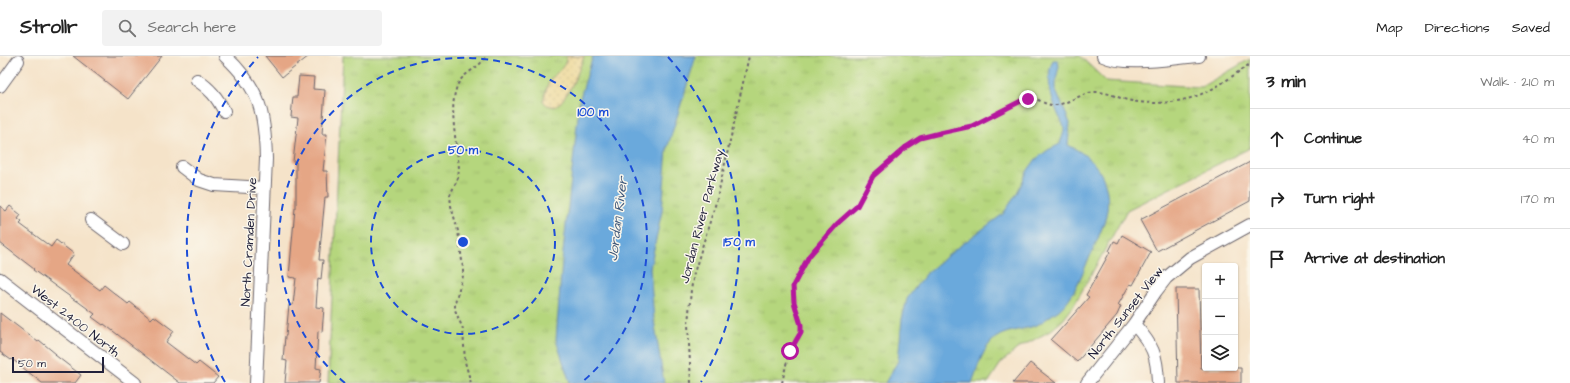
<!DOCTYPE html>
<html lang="en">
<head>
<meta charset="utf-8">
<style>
	:root { --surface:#fff; --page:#f2f2f2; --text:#222; --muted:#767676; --line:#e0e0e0 }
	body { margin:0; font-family:"Architects Daughter",sans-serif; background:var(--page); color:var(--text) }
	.controls { position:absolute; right:12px; bottom:12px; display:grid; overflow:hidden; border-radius:4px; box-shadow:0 1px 3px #0004 }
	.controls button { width:36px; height:36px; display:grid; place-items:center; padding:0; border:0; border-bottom:1px solid var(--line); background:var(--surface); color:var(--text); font:20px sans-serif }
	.scale { position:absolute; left:12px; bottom:10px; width:92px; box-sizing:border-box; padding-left:4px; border:2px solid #22223b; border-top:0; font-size:11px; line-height:14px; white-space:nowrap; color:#22223b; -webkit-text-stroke:3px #fbf7ec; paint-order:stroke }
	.stop { position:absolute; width:12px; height:12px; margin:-9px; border:3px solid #b5179e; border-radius:50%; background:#fff }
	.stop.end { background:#b5179e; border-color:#fff; box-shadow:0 1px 4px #0008 }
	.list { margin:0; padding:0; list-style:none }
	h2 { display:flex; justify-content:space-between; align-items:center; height:52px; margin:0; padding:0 16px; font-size:17px }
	h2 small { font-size:13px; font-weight:400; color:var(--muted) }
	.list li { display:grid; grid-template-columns:26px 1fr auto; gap:12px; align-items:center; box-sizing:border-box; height:60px; padding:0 16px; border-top:1px solid var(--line) }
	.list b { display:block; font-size:15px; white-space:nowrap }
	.list em { font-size:13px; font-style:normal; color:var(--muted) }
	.icon { flex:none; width:22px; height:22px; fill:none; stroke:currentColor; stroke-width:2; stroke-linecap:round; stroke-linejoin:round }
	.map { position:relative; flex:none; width:1250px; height:327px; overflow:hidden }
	header { display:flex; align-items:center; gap:24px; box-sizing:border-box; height:56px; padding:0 20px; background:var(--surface); border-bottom:1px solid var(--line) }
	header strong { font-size:19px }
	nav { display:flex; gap:22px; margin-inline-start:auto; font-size:14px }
	.search { width:280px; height:36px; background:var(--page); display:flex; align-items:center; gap:10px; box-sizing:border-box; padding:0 14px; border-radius:4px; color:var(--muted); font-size:15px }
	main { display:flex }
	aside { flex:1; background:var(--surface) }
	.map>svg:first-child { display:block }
	.grass { fill:url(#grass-tufts); stroke:#6c7c5c }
	.sand { fill:url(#sand-dots); stroke:#887e6c }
	.water { fill:#6aa9dc; stroke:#46668c }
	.building { fill:#e5a685 }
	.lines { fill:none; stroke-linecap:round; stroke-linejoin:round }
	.minor-casing { stroke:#6c666d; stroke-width:14 }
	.path { stroke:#6c666d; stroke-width:2; stroke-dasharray:3 3; stroke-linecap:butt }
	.minor { stroke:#fff; stroke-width:12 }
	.route { stroke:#b5179e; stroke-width:5 }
	.ring { fill:none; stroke:#1d4ed8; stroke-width:2; stroke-dasharray:7 5 }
	.labels { text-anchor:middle; stroke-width:3; stroke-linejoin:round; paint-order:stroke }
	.street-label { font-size:13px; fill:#22223b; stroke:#fbf7ec }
	.water-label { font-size:14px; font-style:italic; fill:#3f587b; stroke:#fbf7ec }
	.centre { fill:#1d4ed8; stroke:#fbf7ec; stroke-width:2 }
	.ring-label { font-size:12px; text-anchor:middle; font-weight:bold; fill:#1d4ed8; stroke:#fbf7ec; stroke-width:3; stroke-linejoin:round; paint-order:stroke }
</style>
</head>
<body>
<header>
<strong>Strollr</strong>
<div class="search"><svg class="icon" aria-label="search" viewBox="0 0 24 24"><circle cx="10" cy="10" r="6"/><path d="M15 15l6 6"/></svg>Search here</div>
<nav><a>Map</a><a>Directions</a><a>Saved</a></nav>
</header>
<main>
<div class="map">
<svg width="1250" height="327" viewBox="0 0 1250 327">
	<defs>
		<pattern id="grass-tufts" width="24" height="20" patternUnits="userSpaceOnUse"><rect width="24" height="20" fill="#b5d67d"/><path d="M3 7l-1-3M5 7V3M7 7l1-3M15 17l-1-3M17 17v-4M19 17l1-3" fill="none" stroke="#9bb76d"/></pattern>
		<pattern id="sand-dots" width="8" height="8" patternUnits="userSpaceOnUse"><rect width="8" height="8" fill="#eeda9e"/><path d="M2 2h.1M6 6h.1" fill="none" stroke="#ccbb89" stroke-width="1.8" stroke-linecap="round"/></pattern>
	</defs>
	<rect width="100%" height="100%" fill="#fbf7ec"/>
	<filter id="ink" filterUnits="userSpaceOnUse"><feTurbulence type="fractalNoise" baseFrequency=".025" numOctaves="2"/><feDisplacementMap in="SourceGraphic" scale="8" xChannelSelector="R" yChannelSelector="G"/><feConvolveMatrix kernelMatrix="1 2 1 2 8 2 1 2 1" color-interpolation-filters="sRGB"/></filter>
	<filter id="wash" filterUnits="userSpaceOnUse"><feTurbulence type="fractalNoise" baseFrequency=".012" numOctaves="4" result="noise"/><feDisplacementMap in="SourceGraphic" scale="16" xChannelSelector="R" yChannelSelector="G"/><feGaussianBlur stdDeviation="0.9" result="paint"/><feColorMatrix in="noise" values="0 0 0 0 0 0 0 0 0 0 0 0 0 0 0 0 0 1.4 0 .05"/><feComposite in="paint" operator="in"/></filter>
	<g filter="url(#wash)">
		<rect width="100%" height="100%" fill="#f5e3c9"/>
		<path class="grass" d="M343 0H1080L1106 25 1201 31 1250 3V92L1127 154 1073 251 1063 264 1050 275 1017 293 1001 307 988 327H328Z"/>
		<path class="sand" d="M567 0H584C579 15 568 43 555 51L547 49 543 45C545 39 546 32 549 26 555 16 565 14 567 0Z"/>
		<path class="water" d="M593 0H696L667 93 662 155 650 212 654 264 664 327H570L556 284 562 205 580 42Z
			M1053 4H1058L1059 10 1056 24V35L1070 67 1068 89C1095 102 1111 123 1107 154 1105 169 1094 191 1088 205 1080 222 1074 241 1059 254 1053 258 1045 264 1039 268 1025 275 1002 273 991 286 981 297 977 314 972 327H885L898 305 902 263 907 243 917 229 928 216 957 192 1003 158 1016 139 1028 114 1036 103 1048 94 1060 88C1061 83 1064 78 1064 73 1064 68 1060 63 1058 58 1051 42 1045 21 1053 4Z"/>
		<g id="blocks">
			<path class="building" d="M73 0H162L128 43Z
				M265 0H309L282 21Z
				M299 20 314 21 313 33 325 34 322 78H327L323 115H327L328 141H325L319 204H323L321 223 318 222 316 251 324 252 322 276 318 275 316 312 321 313 319 327H285L287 305 283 304 285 280H286L289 249H293L296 222 289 221 295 152H296V106H293L298 62 291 61 293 41H297Z
				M1250 106V145L1157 195 1140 164Z
				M0 150 6 155 10 150 21 159 18 163 22 166 20 168 51 191 56 184 74 198 66 209 100 234 104 229 128 248 130 246 151 263 154 260 174 275 166 286 196 309 199 306 218 321 213 327H180L104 268 103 269 92 261 95 258 76 244V245L33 214 34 213 0 187Z
				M1122 179 1151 196 1133 229 1130 228 1118 249 1121 250 1117 259 1077 306 1051 284 1089 241 1086 239 1110 196 1109 195 1114 185 1118 187Z
				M1176 233H1199L1201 312H1241V327H1178Z
				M0 257 38 286 39 284 56 298 55 299 81 319 75 327H42L12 303 11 304 0 296Z
				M1030 307 1056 327H1013Z"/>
		</g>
	</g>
	<g filter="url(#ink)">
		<use href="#blocks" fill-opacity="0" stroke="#6c666d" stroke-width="1"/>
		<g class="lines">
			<defs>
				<path id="minor" d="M225 0C260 32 265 57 266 103L256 327
					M1103 0C1127 11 1172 2 1199 0
					M197 24C210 33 217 41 224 55
					M0 30 18 5
					M182 111 199 124 214 129 264 132
					M91 164 123 188
					M0 223 135 327
					M1134 268C1153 290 1157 298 1158 327
					M1087 327 1134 268 1156 235 1166 222 1190 202 1250 169"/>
			</defs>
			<use href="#minor" class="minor-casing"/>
			<path class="path" d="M471 327 465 306 463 273 455 254V246L463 220V212L458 175 451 150 450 139 458 122 459 112C457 87 447 48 459 26 466 15 480 12 486 0
				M691 327 688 268 691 234 694 217 717 143 749 0
				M782 327 788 300 801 276V269L794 246 793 230 809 200 838 167 857 150 873 120 905 91 920 82 940 77 972 70 1021 45C1024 44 1029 42 1033 42 1041 44 1046 50 1056 49 1070 47 1083 36 1096 36 1109 36 1120 43 1132 45 1154 49 1182 47 1204 37 1220 30 1235 18 1250 8"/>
			<use href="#minor" class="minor"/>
		</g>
	</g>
	<g class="lines" filter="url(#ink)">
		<path class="route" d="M790 295 801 276V269L794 246 793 230 809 200 838 167 857 150 873 120 906 91 920 82 940 77 972 70 1021 45 1028 43"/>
	</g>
	<g class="ring">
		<circle cx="463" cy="186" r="92"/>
		<path d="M345 327A184 184 0 1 1 581 327"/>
		<path d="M225 326A276 276 0 0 1 258 1M668 1A276 276 0 0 1 701 326"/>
	</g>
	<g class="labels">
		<g class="street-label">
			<text transform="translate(701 160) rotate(-75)" y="5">Jordan River Parkway</text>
			<text transform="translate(248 186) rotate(-87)" y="5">North Cramden Drive</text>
			<text transform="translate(1125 256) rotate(-52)" y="5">North Sunset View</text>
			<text transform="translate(76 264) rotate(38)" y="5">West 2400 North</text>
		</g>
		<g class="water-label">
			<text transform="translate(617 163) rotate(-83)" y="5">Jordan River</text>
		</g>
	</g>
	<circle cx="463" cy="186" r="6" class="centre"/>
	<g class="ring-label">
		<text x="593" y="60">100 m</text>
		<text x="463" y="98">50 m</text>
		<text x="739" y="190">150 m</text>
	</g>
</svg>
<div class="controls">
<button>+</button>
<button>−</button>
<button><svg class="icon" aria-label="layers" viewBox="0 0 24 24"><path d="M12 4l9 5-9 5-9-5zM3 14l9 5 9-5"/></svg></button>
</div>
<div class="scale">50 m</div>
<div class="stop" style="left:790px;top:295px"></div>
<div class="stop end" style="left:1028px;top:43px"></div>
</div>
<aside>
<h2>3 min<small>Walk · 210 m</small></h2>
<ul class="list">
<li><svg class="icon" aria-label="ahead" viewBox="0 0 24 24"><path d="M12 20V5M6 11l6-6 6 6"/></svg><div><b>Continue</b></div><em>40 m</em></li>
<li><svg class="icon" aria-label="right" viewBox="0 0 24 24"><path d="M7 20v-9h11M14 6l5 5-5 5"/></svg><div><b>Turn right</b></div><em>170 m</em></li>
<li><svg class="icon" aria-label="arrive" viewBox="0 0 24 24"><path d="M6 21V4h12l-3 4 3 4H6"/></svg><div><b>Arrive at destination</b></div></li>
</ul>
</aside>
</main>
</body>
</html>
